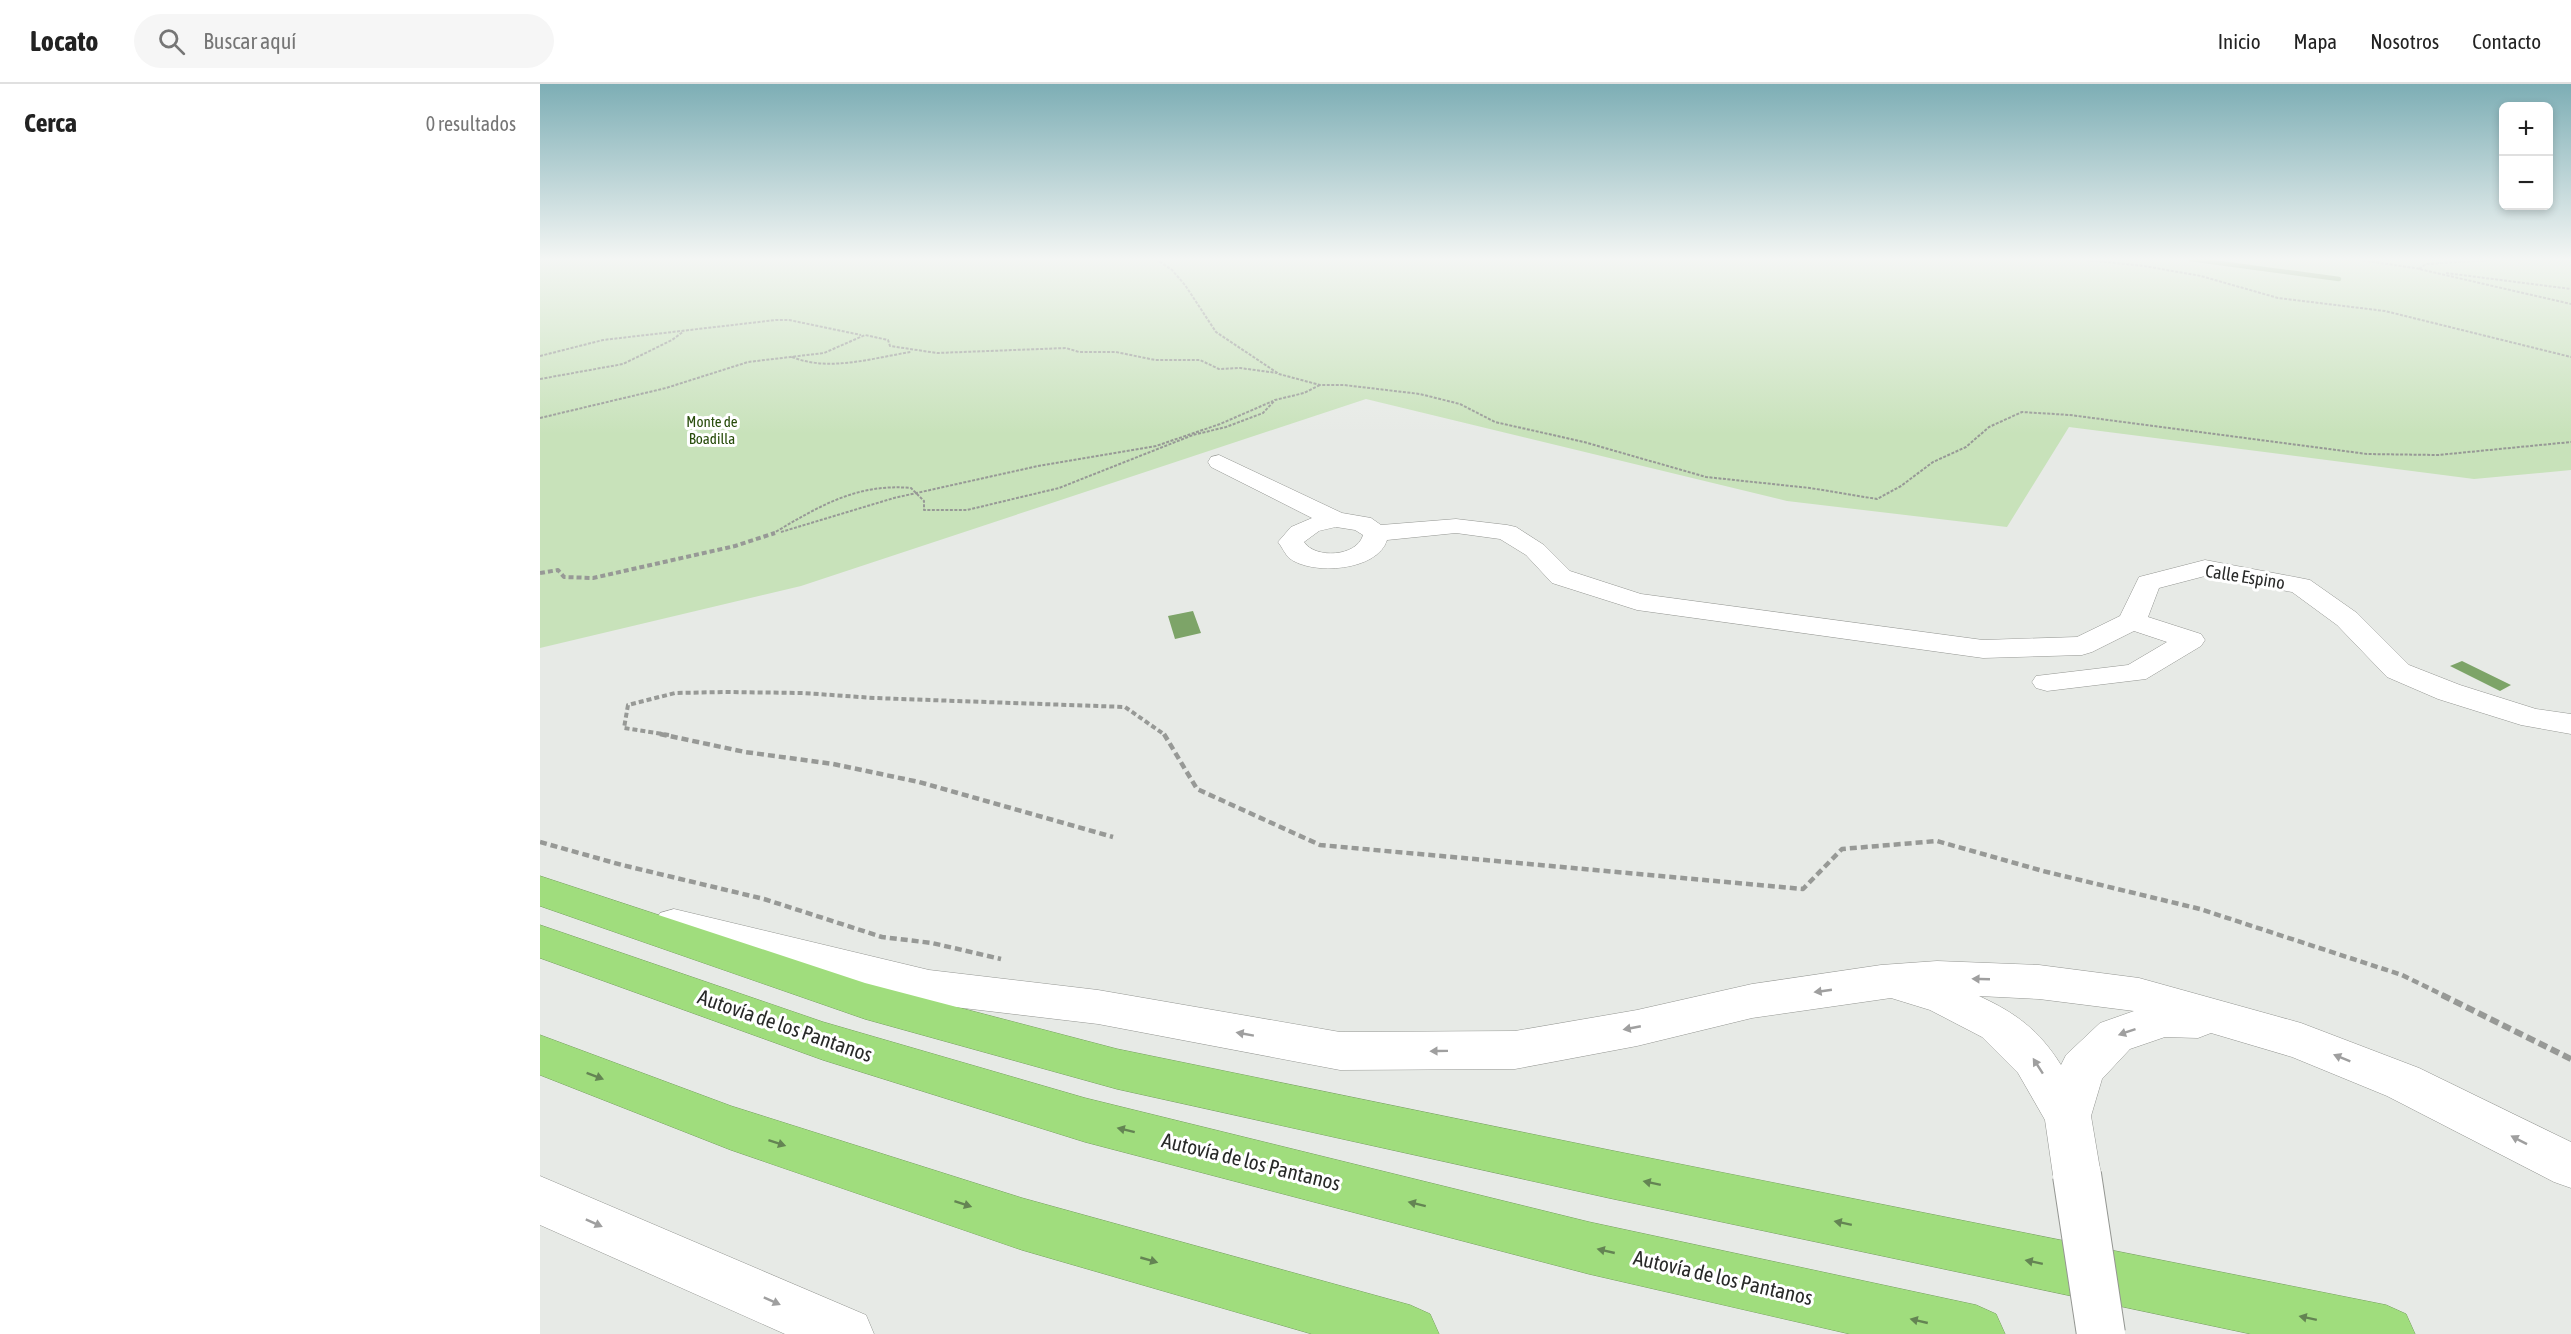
<!DOCTYPE html>
<html lang="es">
<head>
<meta charset="utf-8">
<style>
	:root { --surface:#fff; --page:#f6f6f6; --text:#222; --muted:#767676; --line:#e0e0e0 }
	body { margin:0; font-family:"Asap Condensed",sans-serif; background:var(--page); color:var(--text) }
	.controls { position:absolute; right:18px; top:18px; display:grid; overflow:hidden; border-radius:9px; box-shadow:0 3px 9px #0003 }
	.controls button { width:54px; height:54px; display:grid; place-items:center; padding:0; border:0; border-bottom:2px solid var(--line); background:var(--surface); color:var(--text); font:30px sans-serif }
	.list { margin:0; padding:0; list-style:none }
	h2 { display:flex; justify-content:space-between; align-items:center; height:78px; margin:0; padding:0 24px; font-size:26px }
	h2 small { font-size:20px; font-weight:400; color:var(--muted) }
	.icon { flex:none; width:33px; height:33px; fill:none; stroke:currentColor; stroke-width:2; stroke-linecap:round; stroke-linejoin:round }
	.map { position:relative; flex:none; width:2031px; height:1250px; overflow:hidden }
	header { display:flex; align-items:center; gap:36px; box-sizing:border-box; height:84px; padding:0 30px; background:var(--surface); border-bottom:2px solid var(--line) }
	header strong { font-size:28px }
	nav { display:flex; gap:33px; margin-inline-start:auto; font-size:21px }
	.search { width:420px; height:54px; background:var(--page); display:flex; align-items:center; gap:15px; box-sizing:border-box; padding:0 21px; border-radius:33px; color:var(--muted); font-size:22px }
	main { display:flex }
	aside { flex:1; background:var(--surface) }
	.map>svg:first-child { display:block }
	.green { fill:#c8e2ba }
	.water { fill:#7da468 }
	.lines { fill:none; stroke-linecap:round; stroke-linejoin:round }
	.stream { stroke:#7da468; stroke-width:4.5 }
	.minor-casing { stroke:#949692; stroke-width:1 }
	.highway-casing { stroke:#769e60; stroke-width:1 }
	.path-far3 { stroke:#979996; stroke-width:2; stroke-dasharray:3 1.5; stroke-linecap:butt }
	.path-far2 { stroke:#979996; stroke-width:4; stroke-dasharray:5 3; stroke-linecap:butt }
	.path-far1 { stroke:#979996; stroke-width:4.5; stroke-dasharray:7 4; stroke-linecap:butt }
	.path { stroke:#979996; stroke-width:6; stroke-dasharray:9 4.5; stroke-linecap:butt }
	.minor { fill:#fff; fill-rule:evenodd }
	.highway { fill:#a0dd7d; fill-rule:evenodd }
	.minor-bridge-casing { stroke:#949692; stroke-width:50; stroke-linecap:butt }
	.minor-bridge { stroke:#fff; stroke-width:48 }
	.oneway { fill:#9f9f9f }
	.oneway2 { fill:#648453 }
	.labels { text-anchor:middle; stroke-width:6; stroke-linejoin:round; paint-order:stroke }
	.far-park-label { font-size:15px; fill:#284c0b; stroke:#fff }
	.street-label { font-size:18px; fill:#292a29; stroke:#fff }
	.near-street-label { font-size:21px; fill:#292a29; stroke:#fff }
</style>
</head>
<body>
<header>
<strong>Locato</strong>
<div class="search"><svg class="icon" aria-label="search" viewBox="0 0 24 24"><circle cx="10" cy="10" r="6"/><path d="M15 15l6 6"/></svg>Buscar aquí</div>
<nav><a>Inicio</a><a>Mapa</a><a>Nosotros</a><a>Contacto</a></nav>
</header>
<main>
<aside>
<h2>Cerca<small>0 resultados</small></h2>
<ul class="list">
</ul>
</aside>
<div class="map">
<svg width="2031" height="1250" viewBox="0 0 2031 1250">
	<rect width="100%" height="100%" fill="#e7eae6"/>
	<path class="green" d="M0 175H2031V386L1934 395 1529 343 1467 443 1247 417 826 315 261 502 0 564Z"/>
	<path class="water" d="M653 527 661 549 635 555 628 532Z
		M1922 577 1971 601 1960 607 1910 582Z"/>
	<g class="lines">
		<path class="stream" d="M1650 175 1799 195"/>
		<defs>
			<path id="minor" d="M679 371 802 429 831 434 841 441 916 435 967 441 976 443 1004 461 1030 487 1101 510 1443 556 1537 553 1580 532 1599 493 1665 476 1760 494 1770 496 1817 529 1869 581 1920 601 1996 625 2031 630V650L1981 641 1898 615 1847 593 1797 541 1752 508 1665 492 1619 504 1608 533 1661 550 1665 556 1661 562 1606 595 1507 607 1496 604 1492 598 1496 592 1588 581 1627 558 1594 547 1552 568 1542 571 1443 574 1097 526 1012 499 986 471 960 455 916 449 847 456C838 487 772 492 749 474 745 470 742 463 738 458L751 443 772 434 671 383 668 378 671 373ZM796 443 815 446 823 451C817 473 775 475 764 458L779 447Z
				M134 825 389 886 558 906 800 948 975 947 1097 926 1212 900 1341 881 1397 877 1499 881 1599 894 1761 939 1879 984 2031 1058V1104L2014 1098 1847 1012 1752 973 1671 949 1658 954 1625 953 1590 965 1562 995 1551 1032 1561 1091 1554 1107 1537 1114 1520 1107 1513 1091 1505 1036 1478 989 1442 953 1390 926 1351 914 1212 934 1097 962 975 985 800 986 558 940 389 920 120 851 114 840 120 829ZM1439 912 1499 915 1594 927 1560 939 1526 971 1521 981C1499 946 1476 929 1439 912Z
				M0 1092 326 1231 334 1250H245L0 1141Z"/>
			<path id="highway" d="M0 792 325 899 577 965 1069 1066 1846 1221 1866 1230 1875 1250H1711L1069 1114 577 1005 325 935 0 822Z
				M0 841 283 938 545 1014 1049 1138 1436 1221 1456 1230 1465 1250H1310L1049 1190 545 1058 283 976 0 874Z
				M0 951 191 1022 482 1114 870 1221 890 1230 899 1250H772L482 1166 191 1066 0 991Z"/>
		</defs>
		<use href="#minor" class="minor-casing"/>
		<use href="#highway" class="highway-casing"/>
		<path class="path-far3" d="M616 175 632 186 645 201 676 248 739 290 780 301H804L880 310 920 320 955 338 1044 358 1166 393 1270 404 1337 415 1361 402 1393 378 1426 363 1449 343 1482 328 1530 331 1827 370 1898 371 2031 358
			M1537 175 1604 182 1661 192 1738 214 1845 227 2031 273
			M1814 175 1881 185
			M1966 175 1886 180 1879 185 2031 220
			M1906 189 2031 205
			M0 272 63 256 236 236H249L321 251
			M252 273C290 288 332 274 371 268
			M0 295 83 280 132 256 144 247
			M0 334 126 304 208 278 284 269 325 251 348 256 350 262 397 269 526 264 539 268H576L615 276H660L679 285 700 284 737 289
			M241 448 354 414 498 382 616 362 680 340 733 317
			M232 450C278 423 316 399 371 404L384 417V426H427L519 404 653 351 686 343 723 329 735 316 764 309 780 301"/>
		<path class="path-far2" d="M0 489 18 486 24 493 53 494 195 462 235 449
			M129 651 84 644 88 621 135 609 185 608 263 609 334 614 585 623 625 651"/>
		<path class="path-far1" d="M120 650 205 668 293 680 379 698 573 753
			M624 650 657 705 780 761 1263 805 1302 765 1397 757 1503 787 1660 825 1862 891 1905 912
			M0 758 82 781 224 815 342 853 392 859 461 875"/>
		<path class="path" d="M1902 911 2031 975"/>
		<use href="#minor" class="minor"/>
		<use href="#highway" class="highway"/>
		<defs>
			<path id="minor-bridge" d="M1537 1091 1561 1250"/>
		</defs>
		<use href="#minor-bridge" class="minor-bridge-casing"/>
		<use href="#minor-bridge" class="minor-bridge"/>
	</g>
	<defs><path id="oneway-solid" d="M-6-.8H1V-3.2L6.5 0L1 3.2V.8H-6Z" transform="scale(1.5)"/></defs>
	<g class="oneway">
		<use href="#oneway-solid" transform="translate(1441 895) rotate(-178)"/>
		<use href="#oneway-solid" transform="translate(1283 907) rotate(172)"/>
		<use href="#oneway-solid" transform="translate(1092 944) rotate(169)"/>
		<use href="#oneway-solid" transform="translate(1587 948) rotate(161)"/>
		<use href="#oneway-solid" transform="translate(705 950) rotate(-170)"/>
		<use href="#oneway-solid" transform="translate(899 967) rotate(179)"/>
		<use href="#oneway-solid" transform="translate(1802 974) rotate(-158)"/>
		<use href="#oneway-solid" transform="translate(1498 982) rotate(-123)"/>
		<use href="#oneway-solid" transform="translate(1979 1056) rotate(-153)"/>
		<use href="#oneway-solid" transform="translate(54 1139) rotate(24)"/>
		<use href="#oneway-solid" transform="translate(232 1217) rotate(24)"/>
	</g>
	<g class="oneway2">
		<use href="#oneway-solid" transform="translate(55 992) rotate(21)"/>
		<use href="#oneway-solid" transform="translate(586 1046) rotate(-166)"/>
		<use href="#oneway-solid" transform="translate(237 1059) rotate(18)"/>
		<use href="#oneway-solid" transform="translate(1112 1099) rotate(-168)"/>
		<use href="#oneway-solid" transform="translate(423 1120) rotate(18)"/>
		<use href="#oneway-solid" transform="translate(877 1120) rotate(-166)"/>
		<use href="#oneway-solid" transform="translate(1303 1139) rotate(-168)"/>
		<use href="#oneway-solid" transform="translate(1066 1167) rotate(-167)"/>
		<use href="#oneway-solid" transform="translate(609 1176) rotate(16)"/>
		<use href="#oneway-solid" transform="translate(1494 1178) rotate(-168)"/>
		<use href="#oneway-solid" transform="translate(1768 1234) rotate(-168)"/>
		<use href="#oneway-solid" transform="translate(1379 1237) rotate(-167)"/>
	</g>
	<linearGradient id="sky" x2="0" y2="1"><stop stop-color="#7daeb5"/><stop offset="0.5" stop-color="#f4f6f4"/><stop offset="1" stop-color="#f4f6f4" stop-opacity="0"/></linearGradient>
	<rect width="2031" height="350" fill="url(#sky)"/>
	<g class="labels">
		<g class="far-park-label">
			<text x="172" y="343">Monte de<tspan x="172" dy="17">Boadilla</tspan></text>
		</g>
		<g class="street-label">
			<text transform="translate(1705 493) rotate(9)" y="6">Calle Espino</text>
		</g>
		<g class="near-street-label">
			<text transform="translate(245 942) rotate(19)" y="7">Autovía de los Pantanos</text>
			<text transform="translate(711 1078) rotate(14)" y="7">Autovía de los Pantanos</text>
			<text transform="translate(1183 1194) rotate(13)" y="7">Autovía de los Pantanos</text>
		</g>
	</g>
</svg>
<div class="controls">
<button>+</button>
<button>−</button>
</div>
</div>
</main>
</body>
</html>
